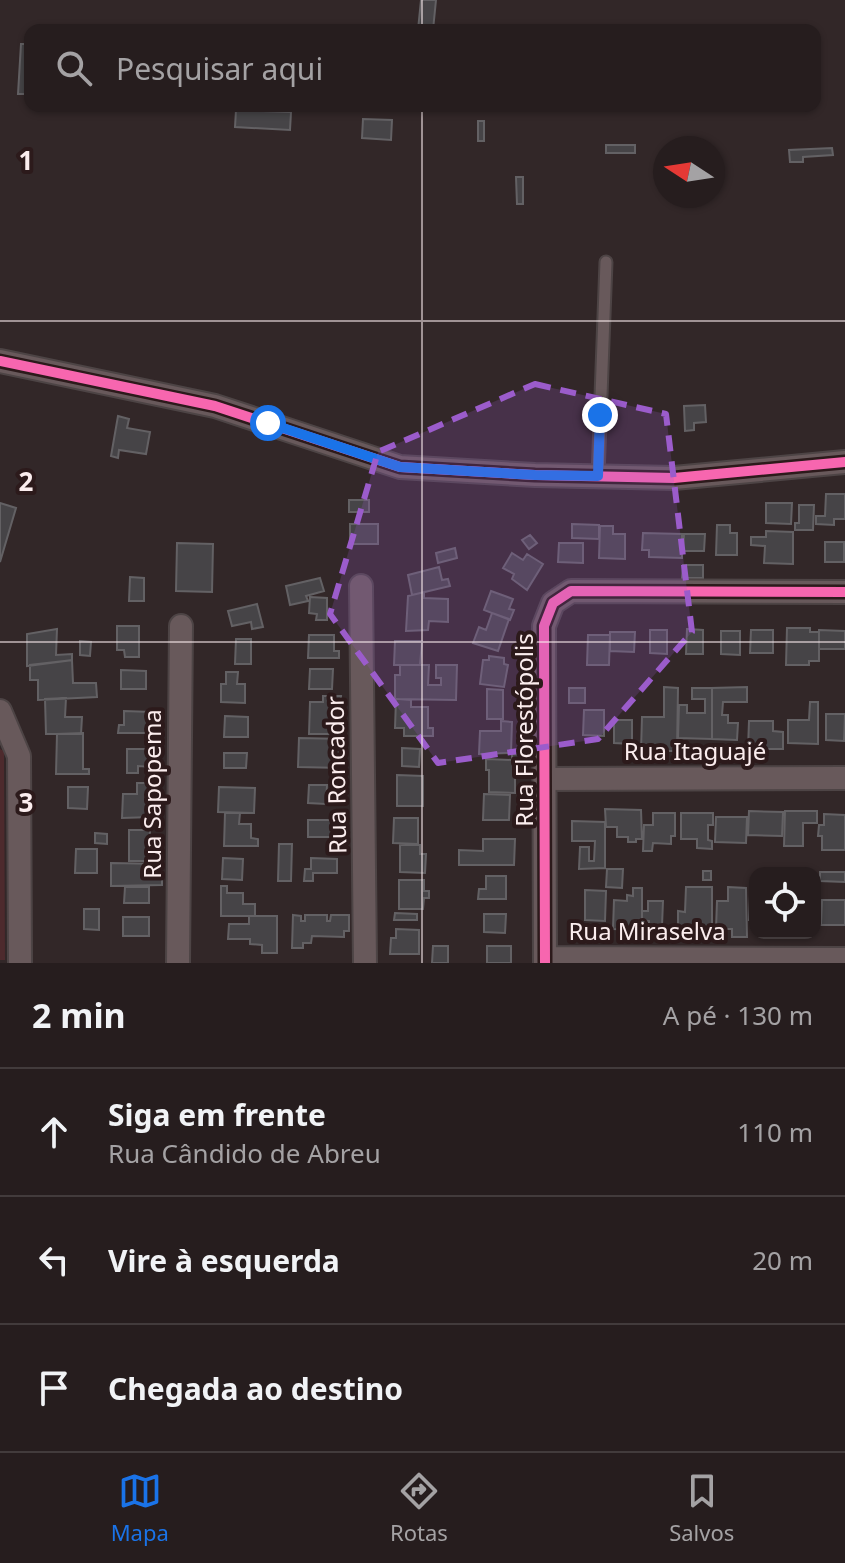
<!DOCTYPE html>
<html lang="pt">
<head>
<meta charset="utf-8">
<style>
	:root { --surface:#261d1e; --page:#2e2627; --text:#f1f3f6; --muted:#a4a2a4; --line:#423b3c; --accent:#1a73e8 }
	body { margin:0; font-family:"Noto Sans",sans-serif; background:var(--page); color:var(--text) }
	.controls { position:absolute; right:24px; bottom:24px; display:grid; overflow:hidden; border-radius:16px; box-shadow:0 2px 6px #0004 }
	.controls button { width:72px; height:72px; display:grid; place-items:center; padding:0; border:0; border-bottom:2px solid var(--line); background:var(--surface); color:var(--text); font:40px sans-serif }
	.compass { position:absolute; left:653px; top:136px; width:72px; height:72px; border-radius:50%; background:var(--surface); box-shadow:0 2px 6px #0004; rotate:282deg }
	.stop { position:absolute; width:24px; height:24px; margin:-18px; border:6px solid #1a73e8; border-radius:50%; background:#fff }
	.stop.end { background:#1a73e8; border-color:#fff; box-shadow:0 2px 8px #0008 }
	.list { margin:0; padding:0; list-style:none }
	h2 { display:flex; justify-content:space-between; align-items:center; height:104px; margin:0; padding:0 32px; font-size:34px }
	h2 small { font-size:26px; font-weight:400; color:var(--muted) }
	.list li { display:grid; grid-template-columns:52px 1fr auto; gap:24px; align-items:center; box-sizing:border-box; height:128px; padding:0 32px; border-top:2px solid var(--line) }
	.list b { display:block; font-size:30px; white-space:nowrap }
	.list p { margin:0; font-size:26px; white-space:nowrap; color:var(--muted) }
	.list em { font-size:26px; font-style:normal; color:var(--muted) }
	.icon { flex:none; width:44px; height:44px; fill:none; stroke:currentColor; stroke-width:2; stroke-linecap:round; stroke-linejoin:round }
	.map { position:relative; flex:none; width:845px; height:963px; overflow:hidden }
	.search { position:absolute; background:var(--surface); box-shadow:0 2px 6px #0004; left:24px; right:24px; top:24px; height:88px; display:flex; align-items:center; gap:20px; box-sizing:border-box; padding:0 28px; border-radius:16px; color:var(--muted); font-size:30px }
	.sheet { height:488px; background:var(--surface) }
	nav { display:flex; justify-content:space-around; align-items:center; box-sizing:border-box; height:112px; border-top:2px solid var(--line); background:var(--surface); font-size:22px; color:var(--muted) }
	nav a { display:grid; justify-items:center; gap:4px }
	nav .on { color:var(--accent) }
	.map>svg:first-child { display:block }
	.green { fill:#4d2a2d }
	.building { fill:#464447; stroke:#636164; stroke-width:2 }
	.lines { fill:none; stroke-linecap:round; stroke-linejoin:round }
	.service-casing { stroke:#4d4445; stroke-width:15 }
	.minor-casing { stroke:#4d4445; stroke-width:26 }
	.service { stroke:#68595b; stroke-width:11 }
	.minor { stroke:#68595b; stroke-width:22 }
	.cycleway-casing { stroke:#2c1a1b; stroke-width:15 }
	.cycleway { stroke:#f766af; stroke-width:10 }
	.route { stroke:#1a73e8; stroke-width:10 }
	.marked { fill:#9b5ccb; fill-opacity:0.2; stroke:#9b5ccb; stroke-width:6; stroke-dasharray:16 10; stroke-linejoin:round }
	.grid { fill:none; stroke:#fbedee; stroke-width:2; stroke-opacity:0.55 }
	.labels { text-anchor:middle; stroke-width:8; stroke-linejoin:round; paint-order:stroke }
	.street-label { font-size:24px; fill:#fbedee; stroke:#2c1a1b }
	.grid-label { font-size:26px; text-anchor:middle; font-weight:bold; fill:#fbedee; stroke:#2c1a1b; stroke-width:8; stroke-linejoin:round; paint-order:stroke }
</style>
</head>
<body>
<div class="map">
<svg width="845" height="963" viewBox="0 0 845 963">
	<rect width="100%" height="100%" fill="#322728"/>
	<path class="green" d="M0 749 4 751 5 960H0Z"/>
	<path class="building" d="M421 0H436L433 30H418Z
		M21 44H30V94H18Z
		M236 110 291 112 290 130 235 127Z
		M363 119 392 120 391 140 362 138Z
		M478 121H484V141H478Z
		M606 145H635V153H606Z
		M832 148 833 155 803 157V162H790L789 150Z
		M516 177H523V204H517Z
		M705 405 706 422 694 423V430L685 431 684 406Z
		M118 416 129 419 127 428 150 432 146 454 119 450 118 458 111 456Z
		M826 494H845V519H834V525L816 524V516H825Z
		M349 500H369V512H349Z
		M0 503 16 508 0 562Z
		M766 503H792L791 524 766 523Z
		M799 505H814L813 530H795V523H799Z
		M350 524H378V544H350Z
		M572 524 599 525V539L572 538Z
		M717 525H730V533H737V555H716Z
		M600 526H613V534H625V559L599 558Z
		M766 531 793 532V564L764 563 765 546 751 545V537H766Z
		M643 533 682 534V558L649 557V550H642Z
		M684 534H705L704 551H683Z
		M530 535 537 543 529 549 522 540Z
		M825 542H844V562H825Z
		M177 543 213 544 212 592 176 591Z
		M559 543H583V563L558 562Z
		M455 548 457 558 438 563 436 553Z
		M512 553 523 560 527 554 543 564 527 590 512 579 514 574 503 568Z
		M683 565H703V578H682Z
		M439 567 442 580 448 579 450 586 412 595 408 575Z
		M130 577 144 578V601H129Z
		M320 578 324 591 306 596 308 601 290 605 286 586Z
		M491 591 513 599 509 609 514 610 510 620 484 610Z
		M424 592V598L448 599V622L429 621 428 630 406 631 408 596Z
		M310 597 327 598V620H316L317 614 309 613Z
		M257 604 263 627 252 629 251 622 232 626 228 611Z
		M492 613 509 619 498 651 473 643 479 627 486 630Z
		M117 626H139V657H125L124 650H117Z
		M787 628H810V632H819V661H809V665H786Z
		M57 629 56 655 72 654V660L27 666V634Z
		M687 629 703 630V654H686Z
		M650 630H667V654L650 653Z
		M751 630H773V653H750Z
		M819 630 845 631V649H819Z
		M721 631H740V655L721 654Z
		M610 632H635L634 652 610 651Z
		M309 635H334V651H339V658H308Z
		M588 635H610L609 665H587Z
		M236 639H251V664H235Z
		M80 641 91 642 90 656 80 655Z
		M395 641H422L420 665H394Z
		M489 656 504 658V664L508 665 504 687 480 684 483 660H489Z
		M72 660 73 683H96L97 697 38 700V680H30V665Z
		M400 665H429L428 685H441V678H436V665H457L456 700 395 699V675H400Z
		M310 669H333L332 689H309Z
		M121 670 146 671V689H121Z
		M226 672H238L237 684H245V703L221 702V684H226Z
		M664 687 678 688 677 751H641L642 717H664Z
		M747 687V702H723L722 715H728V723H738L737 740 712 739V688Z
		M569 688H585V703H569Z
		M692 688H712V739L678 738 679 705H687V713H705V699H692Z
		M487 689 503 690V719H487Z
		M323 696H341L340 707H336L335 726H340V734H309L310 702H323Z
		M66 698 65 717H82L81 734H46L45 699Z
		M396 699 411 700V707H428V728H433V736H404V728H395Z
		M810 702H818V744L788 743V720H809Z
		M584 710H604V736L583 735Z
		M124 711 152 712 151 733H118L119 725H124Z
		M826 714H845L844 741 826 740Z
		M225 716 248 717V737H224Z
		M614 720H632V744L614 743Z
		M501 721 512 722 511 753 479 754 480 731H501Z
		M749 721H773V731L783 732V749H748Z
		M83 733V769H89V774H56L57 734Z
		M299 738 344 739 343 768 298 767Z
		M402 748 420 749 419 767 402 766Z
		M127 749H152V767L138 766V773H127Z
		M224 753H247L246 768H224Z
		M512 754H529V769H515V793L489 792V770H486V759L512 760Z
		M397 775 423 776V806H397Z
		M137 783H152V817L122 818 123 794H137Z
		M309 785H327L326 804 308 803Z
		M68 787H88L87 809 68 808Z
		M219 787 255 788 254 813 218 812Z
		M484 794 510 795 509 820H483Z
		M605 809 641 810 642 839H636V842H628V837H617V827H606Z
		M749 811 783 812 782 836 748 835Z
		M785 811H817V823H803V846H784Z
		M225 813H240L239 824H251V838L258 839V846H224Z
		M653 813H675V836H671V844L653 843 652 851H643L644 825H653Z
		M681 813H713V825H708V840L712 841V849L697 848V839H681Z
		M824 814 845 815V850H822V836H818L819 825H824Z
		M716 817H747L746 843 715 842Z
		M394 818H418V844L393 843Z
		M308 820H332L331 837H308Z
		M572 821 605 822V868L579 869 580 847H589V861H594L595 841H572Z
		M129 830H150L149 861H129Z
		M95 833 107 834V844L95 843Z
		M483 839H515L514 865H459V850L483 851Z
		M279 844H292L291 881H278Z
		M400 845H420V854H426L425 873 400 872Z
		M76 849H97V873H75Z
		M223 858 243 859 242 880 222 879Z
		M311 858 337 859V873H313V881H304L305 869H311Z
		M111 863 162 864V885L111 886Z
		M607 869H623L622 888 606 887Z
		M703 871H711V880H703Z
		M820 872H845V882L820 881Z
		M486 876H506V899H478L479 889H486Z
		M399 880H424V891H429V898H424L423 909H399Z
		M221 886H227V893H243V904H255V916H221Z
		M125 887H149V903H124Z
		M686 887H712V930L678 929V911L685 912Z
		M728 887 746 888 747 937H732V929H716L717 901H728Z
		M633 888H642V930L613 929 614 900 627 901V895L633 896Z
		M585 890 606 891 605 921 585 920Z
		M750 895H755V920H749Z
		M822 900H845V925H821Z
		M648 901H663L662 926H649V921L642 920V911H648Z
		M84 909H99V930L84 929Z
		M395 913 417 914V920H394Z
		M484 914H506L505 933 484 932Z
		M293 915 301 916V921H305V915H327V921H330L331 915H349V931H344V937L312 936 311 943H303V948H292Z
		M249 916H277V953H262V945L250 944V939H228L229 924H249Z
		M123 917H149V936H123Z
		M396 929 419 930V954H390L391 938H396Z
		M433 946H448V963H432Z
		M487 946H511V963H487Z"/>
	<g class="lines">
		<defs>
			<path id="service" d="M598 476 606 262"/>
			<path id="minor" d="M0 361 215 406 400 467 535 475 674 478 845 462
				M361 586 365 963
				M0 711 19 756 20 963
				M545 779 845 778
				M545 958 845 959
				M178 963 181 626
				M545 963 544 626 553 603 571 591 845 592"/>
		</defs>
		<use href="#service" class="service-casing"/>
		<use href="#minor" class="minor-casing"/>
		<use href="#service" class="service"/>
		<use href="#minor" class="minor"/>
		<defs>
			<path id="cycleway" d="M0 361 215 406 400 467 535 475 674 478 845 462
				M545 963 544 626 553 603 571 591 845 592"/>
		</defs>
		<use href="#cycleway" class="cycleway-casing"/>
		<use href="#cycleway" class="cycleway"/>
	</g>
	<g class="lines">
		<path class="route" d="M268 423 400 467 535 475 598 476 600 415"/>
	</g>
	<path class="marked" d="M535 384 666 414 692 632 598 739 438 763 330 614 378 452Z"/>
	<path class="grid" d="M422 0V30M422 106V963M0 321H845M0 642H845"/>
	<g class="labels">
		<g class="street-label">
			<text transform="translate(525 730) rotate(-90)" y="8">Rua Florestópolis</text>
			<text x="695" y="760">Rua Itaguajé</text>
			<text transform="translate(337 775) rotate(-91)" y="8">Rua Roncador</text>
			<text transform="translate(153 794) rotate(-90)" y="8">Rua Sapopema</text>
			<text x="647" y="940">Rua Miraselva</text>
		</g>
	</g>
	<g class="grid-label">
		<text x="26" y="170">1</text>
		<text x="26" y="491">2</text>
		<text x="26" y="812">3</text>
	</g>
</svg>
<div class="controls">
<button><svg class="icon" aria-label="locate" viewBox="0 0 24 24"><circle cx="12" cy="12" r="6"/><path d="M12 2v4M12 18v4M2 12h4M18 12h4"/></svg></button>
</div>
<svg class="compass" viewBox="-18 -18 36 36"><path d="M0-13l5 13h-10z" fill="#e53935"/><path d="M0 13l5-13h-10z" fill="#a4a2a4"/></svg>
<div class="stop" style="left:268px;top:423px"></div>
<div class="stop end" style="left:600px;top:415px"></div>
<div class="search"><svg class="icon" aria-label="search" viewBox="0 0 24 24"><circle cx="10" cy="10" r="6"/><path d="M15 15l6 6"/></svg>Pesquisar aqui</div>
</div>
<section class="sheet">
<h2>2 min<small>A pé · 130 m</small></h2>
<ul class="list">
<li><svg class="icon" aria-label="ahead" viewBox="0 0 24 24"><path d="M12 20V5M6 11l6-6 6 6"/></svg><div><b>Siga em frente</b><p>Rua Cândido de Abreu</p></div><em>110 m</em></li>
<li><svg class="icon" aria-label="left" viewBox="0 0 24 24"><path d="M17 20v-9H6M10 6l-5 5 5 5"/></svg><div><b>Vire à esquerda</b></div><em>20 m</em></li>
<li><svg class="icon" aria-label="arrive" viewBox="0 0 24 24"><path d="M6 21V4h12l-3 4 3 4H6"/></svg><div><b>Chegada ao destino</b></div></li>
</ul>
</section>
<nav>
<a class="on"><svg class="icon" aria-label="map" viewBox="0 0 24 24"><path d="M3 6l6-2 6 2 6-2v14l-6 2-6-2-6 2zM9 4v14M15 6v14"/></svg>Mapa</a>
<a><svg class="icon" aria-label="directions" viewBox="0 0 24 24"><path d="M12 3l9 9-9 9-9-9zM9 14v-3h6M13 9l2 2-2 2"/></svg>Rotas</a>
<a><svg class="icon" aria-label="saved" viewBox="0 0 24 24"><path d="M7 4h10v16l-5-4-5 4z"/></svg>Salvos</a>
</nav>
</body>
</html>
